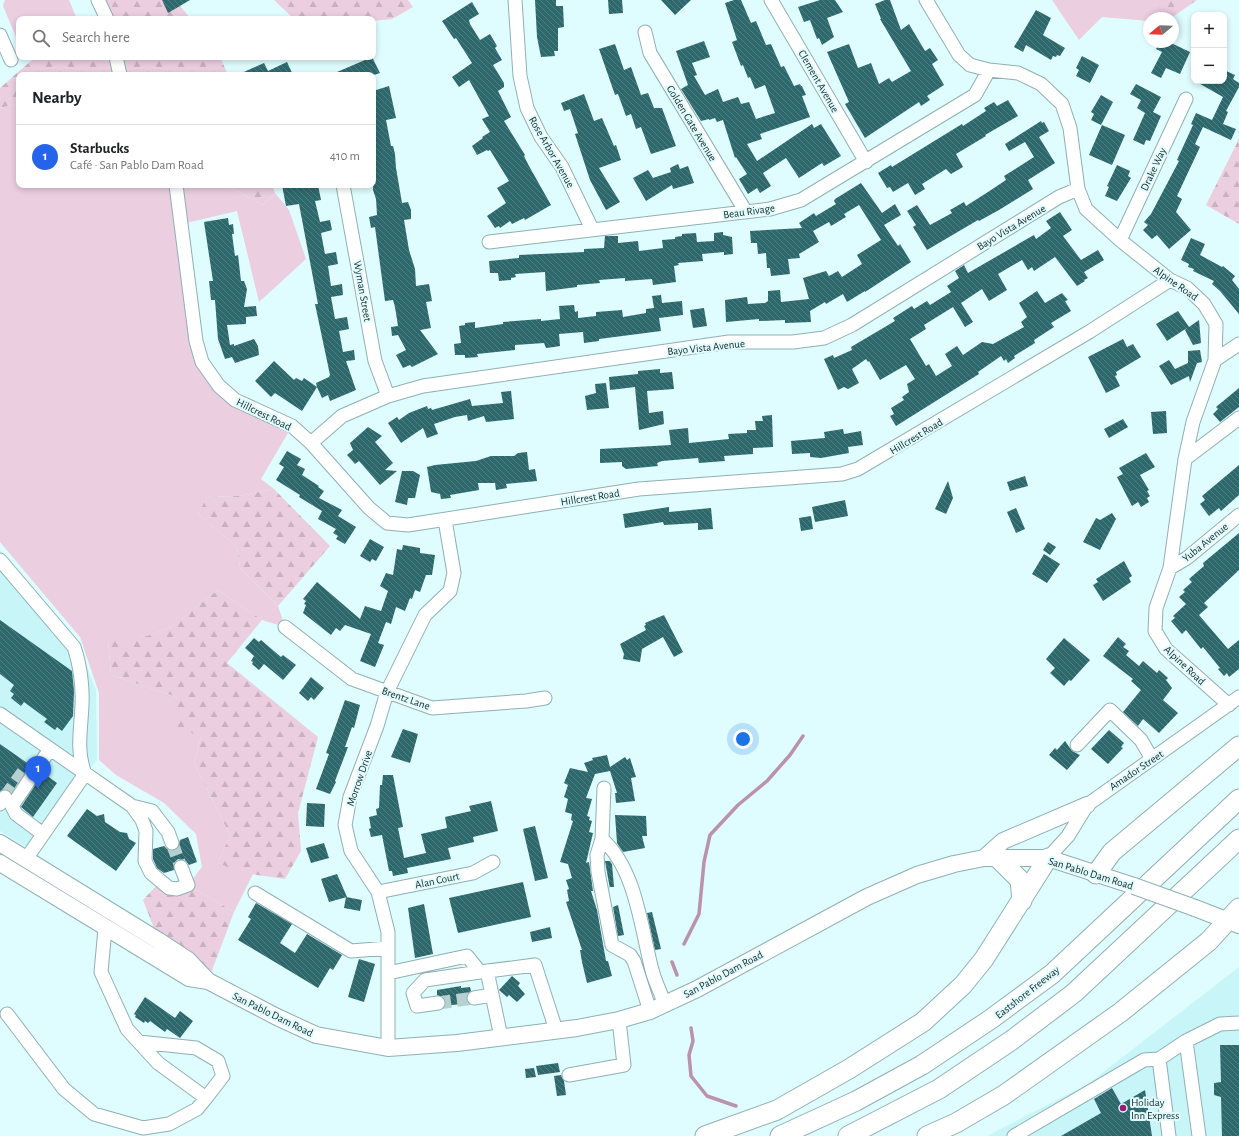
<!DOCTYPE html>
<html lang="en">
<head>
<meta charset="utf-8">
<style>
	:root { --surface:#fff; --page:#f6f6f6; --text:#202124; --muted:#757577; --line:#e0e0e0; --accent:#2563eb }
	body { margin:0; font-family:"Alegreya Sans",sans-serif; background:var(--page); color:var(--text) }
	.controls { position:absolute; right:12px; top:12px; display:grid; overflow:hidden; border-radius:8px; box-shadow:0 2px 6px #0003 }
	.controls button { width:36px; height:36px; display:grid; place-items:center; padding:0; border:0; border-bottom:1px solid var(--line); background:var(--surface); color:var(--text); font:20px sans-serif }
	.compass { position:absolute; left:1143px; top:12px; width:36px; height:36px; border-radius:50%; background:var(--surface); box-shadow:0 2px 6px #0003; rotate:251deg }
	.you { position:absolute; left:743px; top:739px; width:14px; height:14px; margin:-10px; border:3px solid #fff; border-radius:50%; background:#1a73e8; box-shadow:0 0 0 6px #1a73e833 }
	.badge { display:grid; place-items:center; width:26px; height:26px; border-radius:50%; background:var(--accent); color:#fff; font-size:13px; font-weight:700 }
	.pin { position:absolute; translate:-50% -33px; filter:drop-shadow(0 1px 2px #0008) }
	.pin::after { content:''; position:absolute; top:21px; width:14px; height:12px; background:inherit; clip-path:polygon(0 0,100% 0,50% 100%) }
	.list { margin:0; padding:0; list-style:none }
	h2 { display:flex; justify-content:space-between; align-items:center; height:52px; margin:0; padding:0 16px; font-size:17px }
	h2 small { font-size:13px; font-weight:400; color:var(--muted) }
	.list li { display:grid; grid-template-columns:26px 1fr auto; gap:12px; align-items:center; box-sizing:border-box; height:64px; padding:0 16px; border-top:1px solid var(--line) }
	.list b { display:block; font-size:15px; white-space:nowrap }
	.list p { margin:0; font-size:13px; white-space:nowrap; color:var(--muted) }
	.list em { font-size:13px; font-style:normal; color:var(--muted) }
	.icon { flex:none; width:22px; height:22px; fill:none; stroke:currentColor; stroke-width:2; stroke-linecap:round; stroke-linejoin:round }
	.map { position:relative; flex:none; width:1239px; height:1136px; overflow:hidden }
	.search { position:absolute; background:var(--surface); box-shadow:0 2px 6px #0003; left:16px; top:16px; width:360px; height:44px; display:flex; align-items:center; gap:10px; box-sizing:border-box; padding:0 14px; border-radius:8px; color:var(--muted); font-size:15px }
	.panel { position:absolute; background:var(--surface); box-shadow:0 2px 6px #0003; left:16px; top:72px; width:360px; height:116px; border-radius:8px }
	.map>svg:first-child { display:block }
	.built { fill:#c7f5f8 }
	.green { fill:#ebcee0 }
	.forest { fill:url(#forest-firs) }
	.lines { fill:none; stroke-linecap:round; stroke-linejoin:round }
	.stream { stroke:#bb92ac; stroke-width:3.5 }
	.building { fill:url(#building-back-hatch) }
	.minor-tunnel { stroke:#b7d1d3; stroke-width:13; stroke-dasharray:13 6; stroke-linecap:butt }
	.minor-casing { stroke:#8fb0b3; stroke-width:15 }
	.major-casing { stroke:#8fb0b3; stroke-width:18 }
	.highway-casing { stroke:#8fb0b3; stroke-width:21 }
	.minor { stroke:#fff; stroke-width:13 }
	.major { stroke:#fff; stroke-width:16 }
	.highway { stroke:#fff; stroke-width:19 }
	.major-bridge-casing { stroke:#8fb0b3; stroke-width:18; stroke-linecap:butt }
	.major-bridge { stroke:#fff; stroke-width:16 }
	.poi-dot { fill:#951b77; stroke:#dffcfe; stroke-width:1.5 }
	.labels { text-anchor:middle; stroke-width:4; stroke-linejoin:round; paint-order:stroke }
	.street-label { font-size:11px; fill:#192627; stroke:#dffcfe }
	.poi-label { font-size:11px; fill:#192627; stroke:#dffcfe; text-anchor:start }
</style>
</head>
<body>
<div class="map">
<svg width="1239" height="1136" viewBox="0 0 1239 1136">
	<defs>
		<pattern id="forest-firs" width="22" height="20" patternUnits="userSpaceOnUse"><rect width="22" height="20" fill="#ebcee0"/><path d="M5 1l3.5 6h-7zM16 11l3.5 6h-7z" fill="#c9b1c0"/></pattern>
		<pattern id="building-back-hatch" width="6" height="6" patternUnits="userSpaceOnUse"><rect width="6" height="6" fill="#2d686d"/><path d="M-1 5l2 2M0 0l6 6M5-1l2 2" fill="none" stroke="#507e81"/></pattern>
	</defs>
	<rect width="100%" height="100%" fill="#dffcfe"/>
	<path class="built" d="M0 550 75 637 96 690 97 760 26 847 0 831Z
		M1239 967V1136H987L1088 1084Z"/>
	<path class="green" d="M5 0H69L77 19H19V44L3 6Z
		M1052 0H1155V4L1163 18H1149V21L1102 17 1079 40Z
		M19 103V185H226L263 205 275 193 289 210 306 259 259 302 237 211 182 224 196 341 219 386 292 426 261 479 274 489 238 496 207 497 198 514 237 547 240 568 278 606 285 627 262 620 218 590 171 627 147 636 108 640 111 675 177 697 201 737 194 763 230 835 218 863 253 874 234 912 188 885 202 867 196 834 164 803 116 775 99 760V693L80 637 0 542V108Z"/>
	<path class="forest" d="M98 0H175L191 19H107Z
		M274 0H408L413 7 392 19 373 21V19H294Z
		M1155 0H1197L1171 18H1163L1155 4Z
		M41 57H220L228 75H163L161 72 159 75H62L59 73 57 75H19V103L0 108V88L32 60Z
		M1239 139V224L1206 205Z
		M226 185H272L275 193 263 205Z
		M274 489 330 546 278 606 240 568 237 547 198 514 207 497 238 496Z
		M218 590 262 620 227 663 318 737 298 813 301 851 285 879 243 873 218 863 230 835 194 763 201 737 175 726 177 697 111 675 108 639 147 636 171 627Z
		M160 882 188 885 234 912 208 981 159 941 143 900Z"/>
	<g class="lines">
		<path class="stream" d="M684 944 699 914 704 862 710 835 738 805 767 781 790 755 803 736
			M672 962 677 975
			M691 1028 693 1041 689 1055 691 1076 707 1096 736 1106"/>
	</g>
	<path class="building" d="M162 0H190L168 13Z
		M535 0H556V6H563L564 27 558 28V51H554L555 56 541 57 537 37Z
		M608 0H622L623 13 609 14Z
		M661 0H691L675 15Z
		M734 0H741L751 23 756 21 766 45 771 44 781 67 784 66 794 86 800 84 801 86H802L806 95 802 96 810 117 760 134 762 139 747 144 757 161 812 124 814 128 821 124 841 156 824 166 822 163 799 178 786 158 763 173 771 186 760 193 757 188 748 194 739 179 747 174 736 157 735 158 723 120 717 122 715 118 709 120V119L701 121 681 89 688 85 676 51 704 41 710 57 692 63 697 75 694 76 705 95 718 89 723 102 738 97 741 104 749 102 756 119 775 113 765 85 755 89 750 77 748 78 743 65 741 66 732 42 737 40 725 3Z
		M820 0H835L843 12 827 18 834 37 822 45 819 38 817 39 810 20 804 22 798 7Z
		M885 0H890L901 30 909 24 925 51 930 48 938 60 932 64 944 85 927 96 930 100 921 106 919 102 865 138 845 104 849 102 827 52 849 44 858 68 871 63 879 84 889 78 892 82 911 71 880 19H881L875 4Z
		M472 2 479 14 469 20 470 24 480 40 490 34 497 46 495 48 502 60 493 65 504 83V87L498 91 511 117 504 121 525 155 524 156 529 166 551 205 525 220 524 218 512 224 510 221 500 228 499 226 495 228 487 216 506 203 497 188 509 181 490 150 488 151 487 150 477 155 472 146 483 138 482 137 490 132 482 119 489 116 469 80 459 87 452 77 472 63 456 38 454 39 442 21Z
		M1036 10 1051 18 1043 35 1065 48 1060 56 1057 55 1056 57 1053 56 1051 60 1026 45 1023 52 1014 47Z
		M1160 42H1169L1190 52 1180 74 1166 68 1161 78 1151 73 1162 52 1156 49Z
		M615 44 624 70 631 67 641 95 648 93 654 108H662L676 146 651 154 641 127 636 129 631 114 626 116 618 94 615 95 599 49Z
		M1082 56 1099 65 1090 83 1076 76 1079 70 1076 68Z
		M372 57 380 73 374 75H330Z
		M287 62 293 75H237L264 63 268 71Z
		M1224 70 1235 75 1233 79 1239 83V87L1226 111 1228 112 1223 124 1236 129 1231 140 1203 127 1195 144 1200 147 1177 196 1182 199 1176 212 1191 230 1169 249 1157 235 1152 239 1143 230 1148 225 1144 222 1151 214 1179 161 1177 160 1193 125 1191 124 1196 113 1212 120 1223 97 1195 81H1224Z
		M1136 84 1161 97 1153 112 1161 116 1150 141 1146 140 1144 145 1133 140 1145 113 1137 108 1141 100 1130 94Z
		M389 86 396 118 386 120 391 146H393L395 154 396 168 402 203 408 202 411 210V219L404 220 409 250 415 269 416 286 429 284 432 301 426 302 431 328 420 330 438 354 412 367 410 365 403 368 396 355 406 350 398 335 392 336 391 327 398 326 395 307 393 300 385 301 375 227 371 228 369 217 377 215 376 199 373 190V91Z
		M584 94 594 121 602 118 614 146 616 145 621 160 599 168 620 202 606 210 590 180 575 134 578 133 570 109 564 111 561 103Z
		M1101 95 1113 102 1101 125 1091 120 1094 114 1091 112Z
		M1008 100 1018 116 985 135 986 136 956 154 963 167 951 174 946 169 922 184 925 189 915 195 908 183 893 192 890 187 887 188 878 173 891 165 892 167 962 124 963 126 986 111 984 108 994 102 997 106Z
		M1041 121 1042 123 1044 122 1049 131 1039 137 1055 163 1028 180 1033 189 999 210 979 221 978 220 927 250 913 227 916 225 907 211 917 205 930 225 952 213 950 210 964 202 966 206 988 192 1006 180 1004 176 1034 157 1025 142 1009 151 1005 144Z
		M1102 125 1125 135 1112 165 1089 155Z
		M678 164 680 169 688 166 694 183 673 189 672 185 646 201 633 178 648 170 653 178 671 172 670 168Z
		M1117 165 1130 171 1128 176 1131 178 1117 201 1105 196 1109 187 1107 186Z
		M861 183 882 213 895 204 901 215 884 225 898 246 900 244 911 262 865 292V291L847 302 843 294 826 304 825 302 810 311 811 322 785 323V320L759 321V319L726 322 725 300 747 297 748 304 765 303 768 301V291L780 290 781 302 809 299 803 278 826 271 829 276 838 271 842 277 862 264 857 255 881 240 859 205 844 214 846 217 831 226 829 222 813 231 819 242 799 254 800 258 788 259 790 274 771 276 770 268H767L766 253 758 254 757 243H751L750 231 802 228 799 223 814 213 816 216 836 204 834 201 835 199Z
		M282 185H318L321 200 315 201 320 222 330 220 332 230 321 233 325 254 336 252 338 264 328 266 331 286 342 284 343 295 331 297 335 319 347 317 349 329 339 331 343 352 354 350 355 360 346 361 356 390 330 401 328 395 322 398 317 387 302 411 275 393 271 397 255 381 274 361 294 380 296 378 302 381 304 378 317 387 316 383 329 377 330 375 315 304H318L299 204 286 206Z
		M1060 212 1072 230 1063 236 1081 260 1098 250 1104 260 1084 272 1088 278 1084 280 1085 281 1077 286 1055 257 1034 271 1032 267 1028 270 1022 260 998 274 1007 290 989 301 982 289 961 303 973 322 965 327 953 307 924 325 926 329 910 339 926 366 929 364 936 376 952 366 945 354 957 346 963 355 982 342 993 344 1024 327 1021 322 1027 317 1019 303 1037 291 1045 303 1062 293 1068 300 1065 301 1071 311 1051 323 1054 327 1034 340 1035 343 1014 356 1015 358 1008 363 1006 359 1004 361 1001 356 978 372 979 374 896 426 890 416 894 414 891 408 904 400 902 397 909 392 907 384 915 379 906 365 880 380 869 361 868 362 866 359 852 369 859 383 848 389 844 387 838 390 824 359 833 355 834 358 852 350 851 347 895 321 893 318 912 306 914 309 927 301 930 305 951 292 947 286 959 278 955 271 964 265 968 273 1034 235 1036 239 1051 228 1046 221Z
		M228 218 229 225 233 224 234 234H232L235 256 238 255 241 281H244L247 289 244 307 256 306 257 316 246 317V324L227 325 230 345 234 344V346L254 339 258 346 259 355 235 363 232 357 225 359 218 339 215 300H211L209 281H213L204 222Z
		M723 232V235L732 237 733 254 724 255V252L702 254 703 261 678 263 679 265 674 266 676 282 653 285 652 279 625 281V278L599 280 600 283 577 285V287L546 291 545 272 515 274 516 277 511 278V280L499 281 498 273H490L489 261 519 258V255L584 252V249L604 248 605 236H618V243L638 241 639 251 663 248 662 240 675 239V237L682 236V234L696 233 697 242 714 241V233Z
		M1191 238 1205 244 1200 255 1222 267 1223 266 1235 276 1232 280 1239 289V314L1220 291 1212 284 1214 281 1193 271 1194 269 1188 267 1189 264 1181 260Z
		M661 295 662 303 682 301 683 315 659 318 661 331 599 339V341L584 343 583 332 559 334 560 346 554 347 546 348 544 343 515 345V350L477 354 478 357 465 358V355H455L454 344 461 343 459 326 465 325V323L475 322V328L503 324V322L541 319V321L560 319 559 306 574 305 575 312 578 311V318L596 316V312L622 310 623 317 646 313V309L654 308 652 296Z
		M704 308 707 326 693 328 690 310Z
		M1178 311 1189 327 1199 320 1201 343 1193 345 1185 330 1187 328 1167 341 1156 324Z
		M1123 339 1127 347 1133 344 1141 357 1116 372 1117 375 1115 376 1120 386 1106 393 1088 357Z
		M1200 350 1202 362 1197 363 1190 382 1189 376 1171 385 1159 366 1169 360 1175 369 1188 363V351Z
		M660 369V373L672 372 674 389 647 391 649 413 663 411 664 424 639 430 635 387 610 390 609 377 638 374V371Z
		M606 383 609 408 587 410 585 396 596 393 595 384Z
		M1239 388V407L1220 422 1213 414 1218 409 1216 407Z
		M511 391 514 419 486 422 484 416 468 421 467 415 455 417 434 424 438 434 427 438 423 428 401 443 388 423 397 417 399 420 409 413 427 406 428 409 431 408 432 410 470 399 472 406 503 403 501 392Z
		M1166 411 1167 433 1153 434 1151 412Z
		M772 415 773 447 753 448V454L724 456 725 461 699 463 698 458 662 461 657 463 658 466 626 469 622 466V462L600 463V449L671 445 669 430 688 428 689 443 729 439 728 434 747 433V430H756L755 421H763L762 416Z
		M1123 419 1128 427 1109 438 1104 429Z
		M368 427 382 436 375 442 393 463 385 470 397 471 380 485 359 461 355 464 347 455 353 450 350 443Z
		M843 429 844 434 861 431 863 445 848 447 849 453 821 458 810 457V453L792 454 791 441 825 438 824 432Z
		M287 451 301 459 297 465 305 469 302 475 319 486 318 487 324 491 319 498 342 510 338 516 356 527 345 544 336 539 338 536 333 533 336 529 318 519 322 511 299 497 300 495 276 480 284 467 279 464Z
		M527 452 529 470 535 469 537 481 506 484 507 488 496 490 495 483H478L479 490 450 495 451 498 441 499 440 494 431 492 427 467 435 465 476 461 491 456H514L518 453Z
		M1146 453 1155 467 1140 475 1149 490 1147 491 1150 496 1147 498 1149 502 1141 507 1138 502 1132 506 1118 479 1117 477 1123 474 1119 468Z
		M1239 465V495L1221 511 1219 508 1209 516 1200 504 1205 500 1202 496Z
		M402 471H413L420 475 415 498H408L407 505 395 502Z
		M1025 476 1028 486 1010 491 1007 482Z
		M948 481 953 498 946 514 935 509Z
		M845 500 848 516 815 522 812 507Z
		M669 507V512L711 508 713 529 698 530V523L664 525 663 522 625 528 623 514Z
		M1016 508 1025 529 1016 533 1007 512Z
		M1112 513 1116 519 1100 550 1083 542 1096 518 1100 520Z
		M811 516 813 529 801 531 799 518Z
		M1239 533V570L1204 603 1208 607 1199 615 1228 649 1239 640V669L1229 677 1227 673 1224 676 1218 669 1220 668 1203 647 1201 649 1186 630 1182 634 1171 621 1175 618 1173 616 1186 604 1179 597 1185 592 1183 590 1192 582 1189 579 1204 566 1203 563Z
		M370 539 384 547 376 561 372 559 370 562 360 556Z
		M1048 542 1056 547 1050 555 1043 550Z
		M403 545 420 548V553L435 555 432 575H426L420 592 415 590 412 599 410 598 405 611 396 607 391 624 386 622 378 643 384 645 375 667 360 661 371 634 345 625 340 631 336 628 331 635 303 613 306 605 304 604 306 601 303 599 317 582 360 619 365 606 381 611 388 591 380 586 386 573 393 575 397 549 402 550Z
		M1044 554 1060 564 1047 583 1032 574Z
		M1124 561 1132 576 1129 578 1131 582 1103 601 1093 585 1098 582 1096 579Z
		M664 615 683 652 674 657 663 637 642 649 640 662 623 659 624 654 620 644 646 630 644 626 646 625 645 623Z
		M0 620 72 671 74 691 73 716 62 731 57 727 55 730 44 722 47 719 24 702 21 706 11 698 14 694 10 691 14 685 0 674Z
		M1118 637 1126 644 1123 647 1129 651 1126 655 1139 666 1143 661 1157 673 1159 670 1168 678 1166 680 1172 688 1163 700 1178 713 1159 733 1143 719 1138 726 1123 712 1141 690 1131 681 1133 679 1103 656Z
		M254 638 259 642 261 640 281 657 283 655 296 665 283 680 264 664 259 670 252 664 253 662 251 661 254 656 245 648Z
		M1064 638 1090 660 1071 681 1069 680 1064 686 1050 673 1055 668 1046 659Z
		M311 677 324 688 314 700 311 697 308 701 299 693Z
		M345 700 360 705 354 728 352 727 345 747H348L335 781 336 782 330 794 316 789 329 754 326 753Z
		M403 729 418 734 410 763 391 757Z
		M1109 730 1124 743 1121 747 1123 748 1108 764 1091 749Z
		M1065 741 1072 751 1080 755 1067 770 1049 755 1055 748 1057 750Z
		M0 744 30 765 11 793 6 789 0 791Z
		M607 755 610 767 625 757 627 760 630 758 636 777 631 778 635 801 616 803 615 793H617L610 771 595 774 586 798 592 799 587 816 590 817 589 820 592 821 589 832 593 833 586 863 589 862 593 891H591L597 910 606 961H608L612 976 587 983 582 962 580 950H582L566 902 569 901 567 890 569 889 566 880 572 878 568 864 560 862 573 821 571 820 572 814 565 812 568 799 564 797 568 785 564 783 570 768 588 772 584 763 593 760 592 758Z
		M43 773 57 783 33 817 21 807Z
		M383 775H393L403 827 398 828 404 858 426 853 421 834 447 828 445 817 471 811 469 806 491 801 498 831 473 837 474 842 448 848 451 859 407 868 408 873 393 876 392 871H389L382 835 371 837 369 829 371 828 369 817 377 815 376 809 379 808 380 785H382Z
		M307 803 325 804 324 827 306 826Z
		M87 809 97 816 104 814 105 822 120 832 127 833 129 839 136 843 116 871 67 836Z
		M615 815 646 816 647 836H642L645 848 623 852 617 843Z
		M535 826 548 878 535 881 523 829Z
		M188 837 197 862 189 865 186 861 178 859 175 862 174 870 164 873 157 868 153 859V849L164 846 167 849 174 851 178 848 180 840Z
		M324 843 329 858 311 863 306 848Z
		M605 861H610L612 864 614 887H610V889Z
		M337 874 347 897 329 902 321 879Z
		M523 882 531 917 458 933 449 898Z
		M346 897 362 900 360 911 344 908Z
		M256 903 292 924 280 943 295 953 307 934 342 955 333 970 330 968 318 988 238 940 251 919 248 917Z
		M424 904 433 954 415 958 408 908Z
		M618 905 624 935 618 936 613 907Z
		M652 912 661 949 655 950 647 913Z
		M550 927 552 938 532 942 530 932Z
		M359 959 375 964 364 1002 348 997Z
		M512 976 520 983 518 986 525 994 517 1002 509 995 507 997 499 990Z
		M461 986V988L470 987 471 991 466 996 468 1003 445 1006 444 998 437 995V990Z
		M145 997 175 1018 180 1011 193 1021 180 1038 167 1029 165 1032 150 1021 148 1023 145 1021 144 1023 135 1017 136 1015 134 1014Z
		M1220 1045H1239V1136H1222L1221 1097 1214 1095V1083L1221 1082Z
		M558 1063 560 1072 538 1075 536 1066Z
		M534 1068 536 1077 526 1078 525 1069Z
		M561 1075 564 1081 566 1095 557 1096 554 1076Z
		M1112 1088 1121 1104 1145 1090 1152 1136H1061L1101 1113 1094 1099Z"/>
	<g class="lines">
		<path class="minor-tunnel" d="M5 797 23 772
			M172 843 181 867
			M438 1003 474 998"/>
		<defs>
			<path id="minor" d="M98 0 107 19
				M515 0 520 76 527 108 541 137 562 167 592 229
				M771 0 866 162
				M926 0 959 55 970 65 989 70 1018 73 1041 84 1062 104 1070 128 1078 189 1086 209 1120 240 1170 280 1187 288 1204 304 1216 324 1215 360 1193 422 1185 459 1170 568 1156 608 1155 631 1166 649 1229 705
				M645 32 650 53 746 212
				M0 35 11 60
				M116 57 120 75
				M176 185 196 341 202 362 219 386 235 400 292 426 311 443 369 508 387 523 408 525 639 489 842 474 858 469 1089 332 1170 280
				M343 185 375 361 388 396
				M1120 240 1186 99
				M489 242 770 209 801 200 975 95 989 70
				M1215 360 1239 344
				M311 443 342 416 388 396 423 386 729 342H793L824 338 852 325 1059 197 1078 189
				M1185 459 1239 418
				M0 560 74 647C80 664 83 687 82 705 81 730 76 750 85 774
				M1170 568 1187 558 1239 515
				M285 627 352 679 432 708 526 701 545 698
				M0 714 132 806
				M1077 745 1110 710 1141 740 1152 759
				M604 788 602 839 597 855 598 872 612 945 630 955 634 961 650 1011
				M0 804 5 797
				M43 834 16 814 12 806 50 749
				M602 839C636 869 641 928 652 970 655 982 661 993 665 1005
				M172 843 168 832 152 811 132 806 142 820 146 831 145 861 151 873 169 888 177 889 188 885 181 867
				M1048 858 1068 836 1087 805 1239 697
				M26 859 85 774
				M378 892 473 873 493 862
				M255 893 351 951 388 948
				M487 971 501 1037
				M388 973 467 956 480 972 535 965 556 1030
				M474 998 492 995
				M438 1003 417 1006 413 993 425 980 480 972
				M7 1014 64 1089 94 1114 143 1128 169 1124 197 1109 206 1098 158 1063 127 1029 101 972 105 929
				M139 1042 196 1048 218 1061 223 1076 206 1098
				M388 1048V932L378 892 351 851 345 825 350 797 377 726 387 692 425 615 450 591 454 573 445 520
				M569 1075 624 1065 619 1020
				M1014 1136 1144 1060 1159 1059
				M1169 1136 1159 1059 1186 1041
				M1199 1136 1186 1041 1220 1024 1239 1023"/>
			<path id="major" d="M0 843 159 941 188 960 208 981 277 1017 316 1035 388 1048 457 1043 577 1028 619 1020 650 1011 697 989 867 897 917 875 954 864 984 858H1048L1134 886
				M984 858 1003 841 1087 805
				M0 863 189 978 208 981
				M1195 908 1239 925"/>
			<path id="highway" d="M998 858 1020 880 1022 901
				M1096 874 1112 852 1239 746
				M705 1136 777 1110 849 1069 923 1022 963 985 984 959 1048 858
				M780 1136 856 1101 922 1065 991 1019 1052 974 1239 799
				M848 1136 939 1089 1012 1040 1074 993 1239 839
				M927 1136 956 1123 1004 1095 1121 1012 1209 941 1239 908"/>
		</defs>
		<use href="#minor" class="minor-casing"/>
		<use href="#major" class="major-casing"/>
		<use href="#highway" class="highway-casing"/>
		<use href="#minor" class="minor"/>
		<use href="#major" class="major"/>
		<use href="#highway" class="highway"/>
		<defs>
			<path id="major-bridge" d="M1134 886 1195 908"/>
		</defs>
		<use href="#major-bridge" class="major-bridge-casing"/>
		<use href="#major-bridge" class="major-bridge"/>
	</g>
	<circle class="poi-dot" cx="1123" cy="1108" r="4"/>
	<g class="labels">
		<g class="street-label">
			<text transform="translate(819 81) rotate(60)" y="4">Clement Avenue</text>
			<text transform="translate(692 123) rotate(59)" y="4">Golden Gate Avenue</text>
			<text transform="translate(552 152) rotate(60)" y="4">Rose Arbor Avenue</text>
			<text transform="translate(1153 169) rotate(-65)" y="4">Drake Way</text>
			<text transform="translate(749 211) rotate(-8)" y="4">Beau Rivage</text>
			<text transform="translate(1011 227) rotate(-31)" y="4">Bayo Vista Avenue</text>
			<text transform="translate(1176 283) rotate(35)" y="4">Alpine Road</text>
			<text transform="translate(363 291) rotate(80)" y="4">Wyman Street</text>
			<text transform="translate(706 347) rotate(-6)" y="4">Bayo Vista Avenue</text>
			<text transform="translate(264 414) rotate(26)" y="4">Hillcrest Road</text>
			<text transform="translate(916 436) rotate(-31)" y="4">Hillcrest Road</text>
			<text transform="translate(590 497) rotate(-9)" y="4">Hillcrest Road</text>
			<text transform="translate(1205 542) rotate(-39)" y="4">Yuba Avenue</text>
			<text transform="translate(1185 665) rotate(43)" y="4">Alpine Road</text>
			<text transform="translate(406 698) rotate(19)" y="4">Brentz Lane</text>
			<text transform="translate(1136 770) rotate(-34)" y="4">Amador Street</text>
			<text transform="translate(359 778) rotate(-71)" y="4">Morrow Drive</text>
			<text transform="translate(1091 873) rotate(17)" y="4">San Pablo Dam Road</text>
			<text transform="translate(437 880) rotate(-12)" y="4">Alan Court</text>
			<text transform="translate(723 974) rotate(-28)" y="4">San Pablo Dam Road</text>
			<text transform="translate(1027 992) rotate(-38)" y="4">Eastshore Freeway</text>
			<text transform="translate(273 1014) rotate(26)" y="4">San Pablo Dam Road</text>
		</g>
		<g class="poi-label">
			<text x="1131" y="1106">Holiday<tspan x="1131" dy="13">Inn Express</tspan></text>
		</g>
	</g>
</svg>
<div class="controls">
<button>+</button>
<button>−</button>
</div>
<svg class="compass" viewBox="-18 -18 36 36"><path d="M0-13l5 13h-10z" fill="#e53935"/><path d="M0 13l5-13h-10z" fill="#757577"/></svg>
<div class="you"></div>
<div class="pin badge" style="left:38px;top:789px">1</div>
<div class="search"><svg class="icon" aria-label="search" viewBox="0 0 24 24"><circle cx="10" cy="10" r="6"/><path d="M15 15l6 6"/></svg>Search here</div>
<section class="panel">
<h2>Nearby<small></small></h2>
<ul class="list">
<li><span class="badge">1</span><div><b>Starbucks</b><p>Café · San Pablo Dam Road</p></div><em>410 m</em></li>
</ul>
</section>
</div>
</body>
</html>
